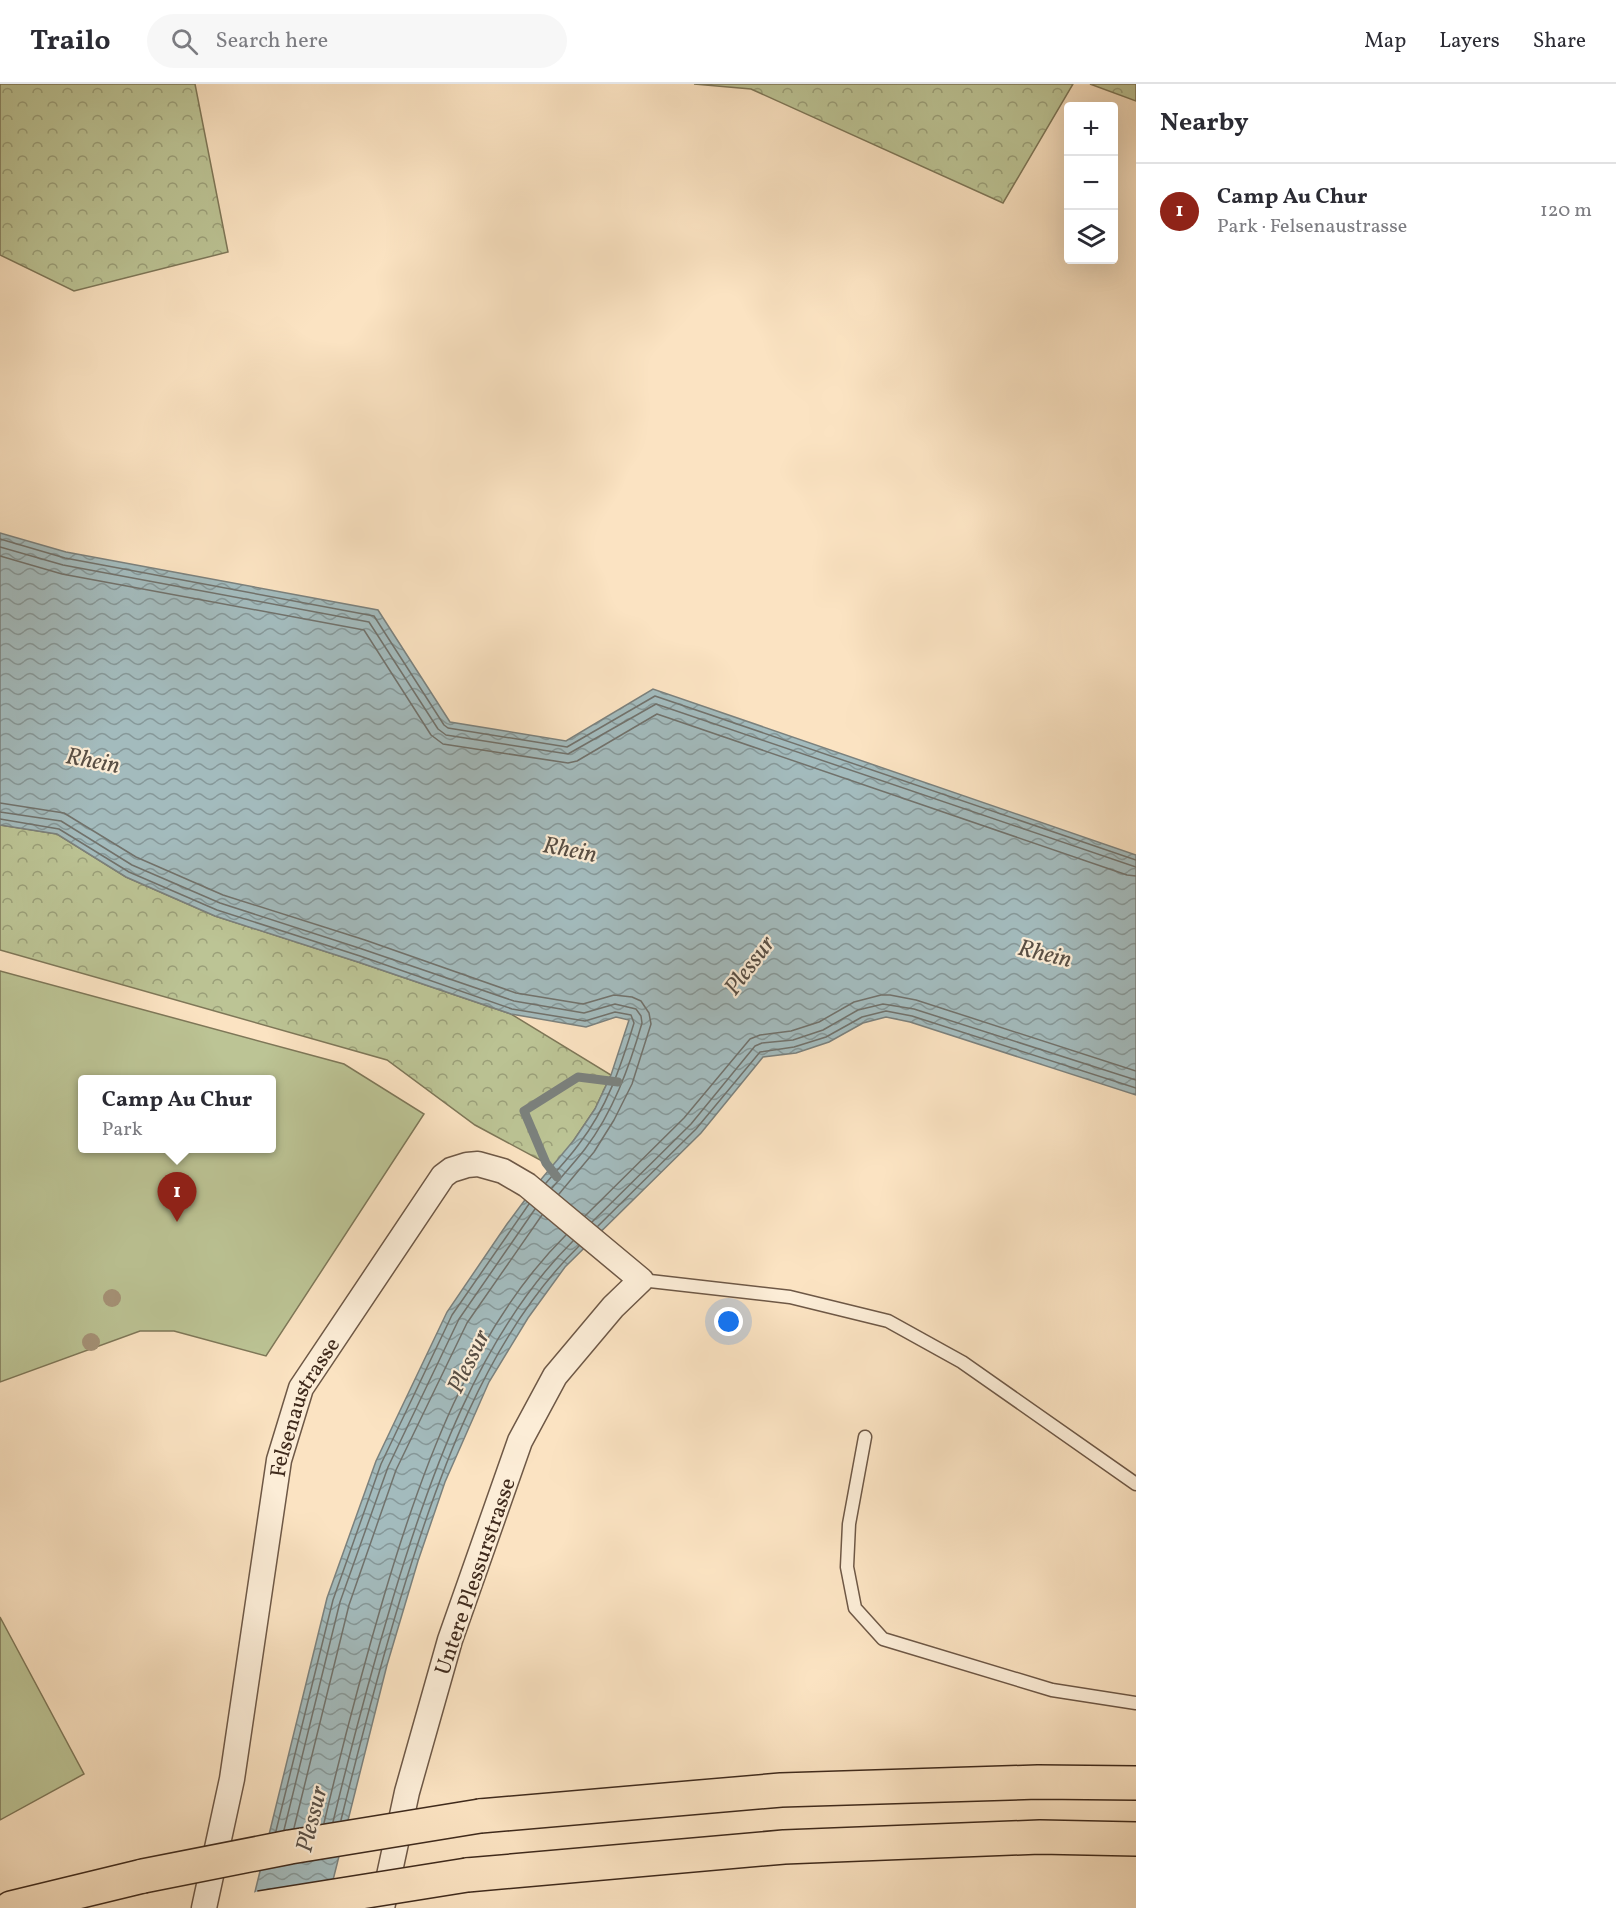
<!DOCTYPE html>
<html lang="en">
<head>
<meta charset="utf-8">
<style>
	:root { --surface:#fff; --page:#f7f7f7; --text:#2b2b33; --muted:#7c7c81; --line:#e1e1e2; --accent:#8f2418 }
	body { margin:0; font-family:Vollkorn,serif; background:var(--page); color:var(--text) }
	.controls { position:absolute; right:18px; top:18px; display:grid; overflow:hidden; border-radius:6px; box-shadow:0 6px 24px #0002 }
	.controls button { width:54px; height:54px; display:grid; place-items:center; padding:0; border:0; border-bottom:2px solid var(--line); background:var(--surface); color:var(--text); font:30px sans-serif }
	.you { position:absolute; left:729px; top:1238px; width:21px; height:21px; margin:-15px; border:4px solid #fff; border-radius:50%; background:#1a73e8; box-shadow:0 0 0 9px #1a73e833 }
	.badge { display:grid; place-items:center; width:39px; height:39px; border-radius:50%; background:var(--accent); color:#fff; font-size:20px; font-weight:700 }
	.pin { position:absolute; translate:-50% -50px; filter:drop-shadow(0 2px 3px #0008) }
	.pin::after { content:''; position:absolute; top:32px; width:21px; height:18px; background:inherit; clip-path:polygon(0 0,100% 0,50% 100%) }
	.popup { position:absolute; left:78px; top:991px; width:198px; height:78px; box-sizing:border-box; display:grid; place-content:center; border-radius:6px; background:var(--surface); filter:drop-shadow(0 2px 4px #0005); font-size:20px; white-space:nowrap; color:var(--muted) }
	.popup b { font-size:22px; color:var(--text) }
	.popup::after { content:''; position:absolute; left:50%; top:100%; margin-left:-12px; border:12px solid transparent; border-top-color:var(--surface) }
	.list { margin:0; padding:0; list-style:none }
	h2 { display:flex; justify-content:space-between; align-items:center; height:78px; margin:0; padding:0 24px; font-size:26px }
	h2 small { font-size:20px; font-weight:400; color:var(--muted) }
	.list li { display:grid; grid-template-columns:39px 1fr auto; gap:18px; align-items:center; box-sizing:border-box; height:96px; padding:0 24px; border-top:2px solid var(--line) }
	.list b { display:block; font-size:22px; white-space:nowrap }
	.list p { margin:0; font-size:20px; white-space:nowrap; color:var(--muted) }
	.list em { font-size:20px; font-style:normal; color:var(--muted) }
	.icon { flex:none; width:33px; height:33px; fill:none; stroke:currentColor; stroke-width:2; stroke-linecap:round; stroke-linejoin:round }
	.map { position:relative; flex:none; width:1136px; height:1824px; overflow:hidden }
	header { display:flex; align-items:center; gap:36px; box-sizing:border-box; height:84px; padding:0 30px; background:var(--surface); border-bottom:2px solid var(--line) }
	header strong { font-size:28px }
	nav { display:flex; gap:33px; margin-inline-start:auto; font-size:21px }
	.search { width:420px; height:54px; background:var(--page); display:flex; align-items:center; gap:15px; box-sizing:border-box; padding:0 21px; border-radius:33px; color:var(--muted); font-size:22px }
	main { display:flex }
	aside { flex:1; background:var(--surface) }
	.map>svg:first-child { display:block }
	.forest { fill:url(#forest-crowns); stroke:#7e7758; stroke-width:1.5 }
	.park { fill:#bcc495; stroke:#7e7758; stroke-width:1.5; fill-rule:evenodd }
	.water { fill:url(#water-waves); stroke:#7b817d; stroke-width:1.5 }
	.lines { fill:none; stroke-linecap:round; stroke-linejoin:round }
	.shore { stroke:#71726c; stroke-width:1.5 }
	.stream { stroke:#7b817d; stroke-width:9 }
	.service-casing { stroke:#6e5846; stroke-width:15 }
	.minor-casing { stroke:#6e5846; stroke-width:27 }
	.motorway-casing { stroke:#3f2a1c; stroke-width:36 }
	.service { stroke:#fcedd7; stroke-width:12 }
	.minor { stroke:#fcedd7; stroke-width:24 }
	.motorway { stroke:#fbe3c2; stroke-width:33 }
	.motorway-bridge-casing { stroke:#3f2a1c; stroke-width:36; stroke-linecap:butt }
	.motorway-bridge { stroke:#fbe3c2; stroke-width:33 }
	.tree { fill:#a59277 }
	.labels { text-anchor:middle; stroke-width:4.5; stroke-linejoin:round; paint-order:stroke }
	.street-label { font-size:22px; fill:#3f2a1c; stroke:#fcedd7 }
	.water-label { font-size:24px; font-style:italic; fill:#584e44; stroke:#fcedd7 }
</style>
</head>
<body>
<header>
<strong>Trailo</strong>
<div class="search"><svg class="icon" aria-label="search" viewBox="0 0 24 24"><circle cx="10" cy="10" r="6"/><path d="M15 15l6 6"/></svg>Search here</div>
<nav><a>Map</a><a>Layers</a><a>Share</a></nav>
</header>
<main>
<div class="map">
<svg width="1136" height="1824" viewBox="0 0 1136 1824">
	<defs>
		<pattern id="forest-crowns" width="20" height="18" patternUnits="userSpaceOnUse" patternTransform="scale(1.5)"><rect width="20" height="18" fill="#bcc495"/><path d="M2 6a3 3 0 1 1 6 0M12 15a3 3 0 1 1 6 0" fill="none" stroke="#9a9f79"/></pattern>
		<pattern id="water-waves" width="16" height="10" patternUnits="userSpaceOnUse" patternTransform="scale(1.5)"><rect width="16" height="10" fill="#a3bbbd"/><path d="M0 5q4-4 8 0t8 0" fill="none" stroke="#869899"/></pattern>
	</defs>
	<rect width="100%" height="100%" fill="#fbe3c2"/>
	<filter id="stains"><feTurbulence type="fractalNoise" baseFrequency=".00333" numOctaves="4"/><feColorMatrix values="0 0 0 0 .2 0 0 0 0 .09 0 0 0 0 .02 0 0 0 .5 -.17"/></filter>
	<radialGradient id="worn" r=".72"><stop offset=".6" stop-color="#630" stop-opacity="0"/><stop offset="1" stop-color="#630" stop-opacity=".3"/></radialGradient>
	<path class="forest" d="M0 0H195L228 168 74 207 0 171Z
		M694 0H1073L1003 119 751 5Z
		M1090 0H1136V17Z
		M0 741 57 750 126 793 215 832 358 878 511 930 611 991 595 1025 555 1084 475 1041 387 976 0 866Z"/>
	<path class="park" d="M0 887 344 980 424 1030 266 1272 174 1247H140L0 1298ZM82 996H272V1064H82Z
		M0 1533 84 1690 0 1736Z"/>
	<path class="water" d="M0 449 66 468 378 526 450 638 566 657 653 605 1136 771V1011L910 938 886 933 863 939 829 958 796 969 763 973 701 1049 565 1183 528 1234 489 1298 445 1398 418 1477 387 1581 326 1824H251L327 1514 376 1377 447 1228 507 1140 533 1105 574 1056 595 1025 611 991 629 936 616 933 586 943 511 930 358 878 215 832 126 793 57 750 0 741Z"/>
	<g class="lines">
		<path class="shore" d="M0 455 65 474 374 532 444 641 448 644 567 663 655 612 1136 776
			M0 463 63 481 369 538 438 645 446 651 568 670 656 620 1136 783
			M0 472 62 490 364 546 431 651 443 660 568 679 577 677 657 630 1127 791 1136 792
			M0 719 64 729 136 773 223 811 365 856 516 909 583 920 614 911 632 913 641 917 649 929 651 940 632 1000 614 1036 594 1068 559 1110
			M0 728 61 737 132 781 220 819 362 865 514 917 584 929 615 920 636 925 641 932 642 939C629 984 613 1028 585 1065 574 1079 563 1091 552 1104
			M0 735 59 745 129 788 217 826 360 872 512 925 585 937 615 928 631 931 634 939C621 982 607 1024 579 1060 569 1074 557 1086 546 1099
			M585 1132 684 1034 750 955 760 951 791 947 819 938 854 918 881 911H890L916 916 1136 987
			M592 1138 691 1040 755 962 762 959 793 956 823 946 858 926 883 920 914 925 1136 996
			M598 1142 696 1045 760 968 794 963 826 953 862 933 886 927 912 932 1136 1004
			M341 1736C359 1663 378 1589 400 1516 437 1394 486 1253 579 1162
			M333 1738C351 1663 371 1588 393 1514 430 1391 480 1249 573 1157
			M324 1739C342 1663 362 1587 384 1512 421 1387 472 1244 566 1151
			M294 1744 349 1521 396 1386 467 1239 542 1131
			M284 1746 340 1518 388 1383 459 1235 535 1125
			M276 1747 333 1516 381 1380 452 1231 529 1120"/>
		<path class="stream" d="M557 1093 546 1079 524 1027 578 993 618 998"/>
		<defs>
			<path id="service" d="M641 1196 790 1213 888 1237 962 1278 1136 1400
				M865 1353 849 1440 847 1483 855 1524 883 1555 1052 1606 1136 1619"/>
			<g id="minor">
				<path id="s1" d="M204 1824 232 1695 279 1376 301 1304 443 1092 451 1086 467 1081 478 1080 503 1087 527 1101 641 1196 613 1223 555 1292 520 1357 450 1556 407 1708 382 1824"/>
			</g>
			<path id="motorway" d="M480 1732 781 1706 1038 1698 1136 1699
				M467 1791 784 1763 1040 1753 1136 1755
				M11 1824 143 1792"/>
		</defs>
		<use href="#service" class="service-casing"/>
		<use href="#minor" class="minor-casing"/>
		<use href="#motorway" class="motorway-casing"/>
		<use href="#service" class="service"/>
		<use href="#minor" class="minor"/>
		<use href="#motorway" class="motorway"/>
		<defs>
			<path id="motorway-bridge" d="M143 1792 290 1763 480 1732
				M260 1824 467 1791"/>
		</defs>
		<use href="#motorway-bridge" class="motorway-bridge-casing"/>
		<use href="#motorway-bridge" class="motorway-bridge"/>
	</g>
	<g class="tree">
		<circle cx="112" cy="1214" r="9"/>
		<circle cx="91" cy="1258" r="9"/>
	</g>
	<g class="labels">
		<g class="street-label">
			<text dy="8" stroke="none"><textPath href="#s1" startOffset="513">Felsenaustrasse</textPath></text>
			<text transform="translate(474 1492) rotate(-71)" y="8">Untere Plessurstrasse</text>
		</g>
		<g class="water-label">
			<text transform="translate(93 676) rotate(11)" y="8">Rhein</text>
			<text transform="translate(570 765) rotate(11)" y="8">Rhein</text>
			<text transform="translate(1045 869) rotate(14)" y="8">Rhein</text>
			<text transform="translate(749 881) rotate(-53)" y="8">Plessur</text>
			<text transform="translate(468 1277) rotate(-64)" y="8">Plessur</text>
			<text transform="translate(311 1735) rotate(-76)" y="8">Plessur</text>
		</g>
	</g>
	<rect width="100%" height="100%" filter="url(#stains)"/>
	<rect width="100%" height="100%" fill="url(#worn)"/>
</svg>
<div class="controls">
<button>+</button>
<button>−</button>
<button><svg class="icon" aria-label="layers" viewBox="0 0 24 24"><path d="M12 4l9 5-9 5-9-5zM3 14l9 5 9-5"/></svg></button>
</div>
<div class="you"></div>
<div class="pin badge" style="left:177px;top:1138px">1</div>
<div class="popup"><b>Camp Au Chur</b>Park</div>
</div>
<aside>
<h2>Nearby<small></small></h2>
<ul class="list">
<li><span class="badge">1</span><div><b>Camp Au Chur</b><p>Park · Felsenaustrasse</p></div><em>120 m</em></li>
</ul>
</aside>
</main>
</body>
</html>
